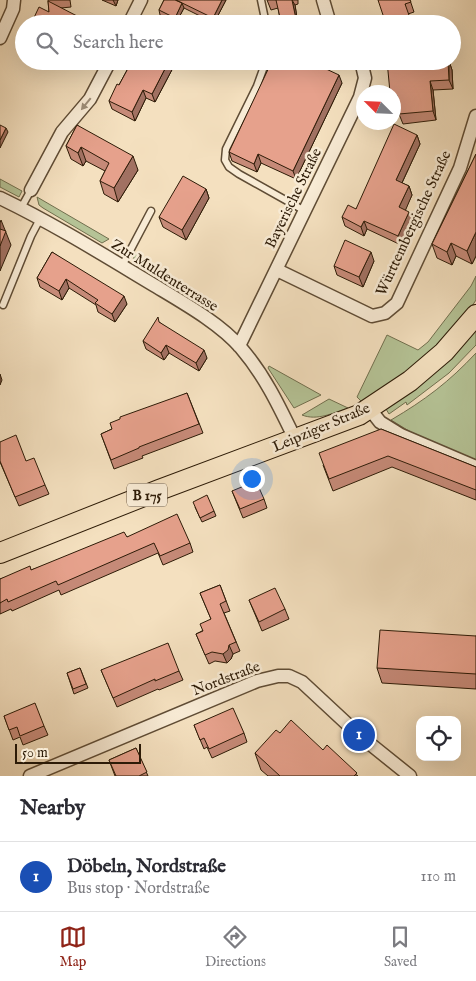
<!DOCTYPE html>
<html lang="en">
<head>
<meta charset="utf-8">
<style>
	:root { --surface:#fff; --page:#f7f7f7; --text:#2b2b33; --muted:#7c7c81; --line:#e1e1e2; --accent:#8f2418 }
	body { margin:0; font-family:"IM FELL English",serif; background:var(--page); color:var(--text) }
	.controls { position:absolute; right:15px; bottom:15px; display:grid; overflow:hidden; border-radius:10px; box-shadow:0 5px 20px #0002 }
	.controls button { width:45px; height:45px; display:grid; place-items:center; padding:0; border:0; border-bottom:1px solid var(--line); background:var(--surface); color:var(--text); font:25px sans-serif }
	.compass { position:absolute; left:356px; top:85px; width:45px; height:45px; border-radius:50%; background:var(--surface); box-shadow:0 5px 20px #0002; rotate:294deg }
	.scale { position:absolute; left:15px; bottom:12px; width:126px; box-sizing:border-box; padding-left:5px; border:2px solid #2d1b07; border-top:0; font-size:14px; line-height:18px; white-space:nowrap; color:#2d1b07; -webkit-text-stroke:4px #f8ebd5; paint-order:stroke }
	.you { position:absolute; left:251px; top:478px; width:18px; height:18px; margin:-12px; border:4px solid #fff; border-radius:50%; background:#1a73e8; box-shadow:0 0 0 8px #1a73e833 }
	.badge { display:grid; place-items:center; width:32px; height:32px; border-radius:50%; background:var(--accent); color:#fff; font-size:16px; font-weight:700 }
	.pin { position:absolute; translate:-50% -50%; border:2px solid #fff; box-shadow:0 1px 5px #0006 }
	.list { margin:0; padding:0; list-style:none }
	h2 { display:flex; justify-content:space-between; align-items:center; height:65px; margin:0; padding:0 20px; font-size:21px }
	h2 small { font-size:16px; font-weight:400; color:var(--muted) }
	.list li { display:grid; grid-template-columns:32px 1fr auto; gap:15px; align-items:center; box-sizing:border-box; height:70px; padding:0 20px; border-top:1px solid var(--line) }
	.list b { display:block; font-size:19px; white-space:nowrap }
	.list p { margin:0; font-size:16px; white-space:nowrap; color:var(--muted) }
	.list em { font-size:16px; font-style:normal; color:var(--muted) }
	.icon { flex:none; width:28px; height:28px; fill:none; stroke:currentColor; stroke-width:2; stroke-linecap:round; stroke-linejoin:round }
	.map { position:relative; flex:none; width:476px; height:776px; overflow:hidden }
	.search { position:absolute; background:var(--surface); box-shadow:0 5px 20px #0002; left:15px; right:15px; top:15px; height:55px; display:flex; align-items:center; gap:12px; box-sizing:border-box; padding:0 18px; border-radius:28px; color:var(--muted); font-size:19px }
	.sheet { height:135px; background:var(--surface) }
	nav { display:flex; justify-content:space-around; align-items:center; box-sizing:border-box; height:70px; border-top:1px solid var(--line); background:var(--surface); font-size:14px; color:var(--muted) }
	nav a { display:grid; justify-items:center; gap:2px }
	nav .on { color:var(--accent) }
	.map>svg:first-child { display:block }
	.green { fill:#b5c396; stroke:#716f4e }
	.lines { fill:none; stroke-linecap:round; stroke-linejoin:round }
	.lane-casing { stroke:#5f4c35; stroke-width:9 }
	.street-casing { stroke:#5f4c35; stroke-width:15 }
	.primary-casing { stroke:#2d1b07; stroke-width:22 }
	.lane { stroke:#f8ebd5; stroke-width:6 }
	.street { stroke:#f8ebd5; stroke-width:12 }
	.primary { stroke:#f4e0bf; stroke-width:20 }
	.wall { fill:#c68a78; stroke:#2d1b07 }
	.shaded-wall { fill:#a17162; stroke:#2d1b07 }
	.building { fill:#e6a18c; stroke:#2d1b07 }
	.oneway { fill:#9d8d78 }
	.labels { text-anchor:middle; stroke-width:5; stroke-linejoin:round; paint-order:stroke }
	.shield { fill:#f8ebd5; stroke:#6a5945; stroke-width:1 }
	.shield-label { font-size:14px; font-weight:bold; fill:#2d1b07 }
	.street-label { font-size:15px; fill:#2d1b07; stroke:#f8ebd5 }
</style>
</head>
<body>
<div class="map">
<svg width="476" height="776" viewBox="0 0 476 776">
	<rect width="100%" height="100%" fill="#f4e0bf"/>
	<filter id="stains"><feTurbulence type="fractalNoise" baseFrequency=".004" numOctaves="4"/><feColorMatrix values="0 0 0 0 .2 0 0 0 0 .09 0 0 0 0 .02 0 0 0 .5 -.17"/></filter>
	<radialGradient id="worn" r=".72"><stop offset=".6" stop-color="#630" stop-opacity="0"/><stop offset="1" stop-color="#630" stop-opacity=".3"/></radialGradient>
	<path class="green" d="M0 179 22 191 19 197 0 187Z
		M37 197 109 239 102 243 43 208 39 205Z
		M135 253 204 297 201 302 133 260Z
		M476 276V300L468 312 428 356 363 403 357 397 387 335 418 350 428 342 471 286Z
		M476 331V345L449 373 407 405 406 402 389 414 386 409 440 368Z
		M476 353V460L422 439 391 420C425 400 449 382 476 353Z
		M269 366 321 395 294 408 268 368Z
		M329 399 348 408C333 413 317 421 302 415Z"/>
	<g class="lines">
		<defs>
			<path id="lane" d="M261 0 266 24
				M266 61 257 86 226 149 225 160 229 167 239 174 305 211
				M21 208 31 190
				M122 266 151 211
				M3 305 31 236 40 219"/>
			<path id="street" d="M323 0 330 24
				M129 24 141 0
				M0 38 13 9 14 0
				M31 190 62 132 90 99 110 61
				M0 198C52 223 102 254 152 284 180 301 220 323 241 348 265 376 279 406 295 439
				M277 270 372 316 385 313 397 303 460 168 476 116
				M239 346 360 97 365 78 361 61
				M369 408 380 422 401 435 476 467
				M30 776 257 681 278 676H289L302 682 359 735 410 776"/>
			<path id="primary" d="M0 553 159 490 359 415 410 381 444 352 476 315"/>
		</defs>
		<use href="#lane" class="lane-casing"/>
		<use href="#street" class="street-casing"/>
		<use href="#primary" class="primary-casing"/>
		<use href="#lane" class="lane"/>
		<use href="#street" class="street"/>
		<use href="#primary" class="primary"/>
	</g>
	<path class="wall" d="M48 0H70L71 7 61 8 80 20 91 24 49 12Z
		M102 0H118L116 6Z
		M164 0H226L214 23 184 8 176 23 160 15 159 10Z
		M267 0H298V4L295 5 298 24H281L278 8 271 10Z
		M410 0 414 12 408 14 412 24H386Z
		M132 61H182L179 66 175 64 155 102 146 98 135 121 112 109 109 101 119 85Z
		M449 61 452 70 453 89 433 90 436 120 403 124 399 114 398 104H394V92Z
		M342 83 296 179 261 163 257 172 232 161 229 152Z
		M77 125 138 170 118 202 104 194 100 181 105 171 86 161 83 166 71 159 66 146Z
		M417 135 420 144 402 183 409 186 412 195 405 210 413 221 401 245 367 229 364 236 345 226 342 217 356 209Z
		M476 154V256L472 264 456 256 452 265 437 258 432 244Z
		M206 189 209 198 186 240 163 227 159 217Z
		M52 252 127 304 115 322 98 312 96 305 69 288 62 300 40 287 37 278Z
		M374 261 363 287 337 275 334 266Z
		M159 322 207 358 199 371 169 353 164 360 146 349 143 341Z
		M187 393 203 433 142 456 143 458 114 469 101 434 112 429Z
		M381 429 476 467V500L392 467 333 491 323 465Z
		M0 442 26 461 45 485 49 494 19 506 0 462Z
		M232 491 264 499 267 508 243 518Z
		M195 507 214 511 216 516 202 522Z
		M127 537 190 543 193 552 163 565 158 553 61 595 59 590 12 611 11 609 0 614V579L31 570Z
		M220 585 230 611 224 613 240 651 233 654 231 659 227 663 215 661 209 664 196 634 202 631 211 619 200 593Z
		M249 600 285 609 289 619 262 631Z
		M476 636V689L382 683 377 668Z
		M80 668 88 688 74 694 67 673Z
		M101 670 179 671 183 680 159 690 158 689 117 707Z
		M4 716 44 726 48 735 23 745 20 737 13 740Z
		M194 725 244 733 247 742 212 758 207 747 204 749Z
		M280 733 323 750 358 776H268L261 770 255 753Z
		M136 748 148 776H115L109 760Z"/>
	<path class="shaded-wall" d="M113 0H118L116 6Z
		M222 0H226L214 23 213 18Z
		M292 0 295 5 298 24 296 19Z
		M182 3 184 8 176 23 175 18Z
		M169 61H174L175 64 155 102 152 94Z
		M177 61H182L179 66Z
		M449 61 452 70 453 89 449 80Z
		M339 75 342 83 296 179 293 171Z
		M430 81 433 90 436 120 433 111Z
		M143 90 146 98 135 121 132 112Z
		M6 128 8 132 0 148V140Z
		M417 135 420 144 399 189 396 180Z
		M81 147 86 161 83 166 78 153Z
		M258 154 261 163 257 172 254 164Z
		M133 156 138 170 118 202 114 188Z
		M409 186 412 195 403 216 399 207Z
		M206 189 209 198 186 240 182 230Z
		M409 212 413 221 401 245 398 236Z
		M1 220 11 245 0 271V223Z
		M364 221 367 229 364 236 361 227Z
		M476 232V256L472 264 467 251Z
		M451 243 456 256 452 265 447 252Z
		M371 252 374 261 363 287 359 277Z
		M66 279 69 288 62 300 59 291Z
		M124 296 127 304 115 322 112 314Z
		M166 345 169 353 164 360 161 353Z
		M204 350 207 358 199 371 196 363Z
		M0 374 2 380 0 385Z
		M229 645 233 654 231 659 227 663 223 654Z"/>
	<path class="building" d="M164 0H175L182 3 175 18 159 10Z
		M176 0H222L213 18Z
		M276 0H292L296 19 281 22Z
		M378 0H410L411 2 405 4 410 18 396 24H386Z
		M48 1 79 17 80 21 81 18 91 24H31L39 7 49 12Z
		M163 20 170 24H161Z
		M132 61H169L152 94 143 90 132 112 109 101 117 84 119 85Z
		M272 61H309L339 75 293 171 258 154 254 164 229 152Z
		M387 61H448L449 80 430 81 433 111 399 114 397 95H394V92H390Z
		M394 124 417 135 396 180 409 186 399 207 409 212 398 236 364 221 361 227 342 217 348 205 356 209Z
		M0 125 6 128 0 140Z
		M77 125 133 156 114 188 100 181 109 163 81 147 78 153 66 146Z
		M476 154V232L467 251 451 243 447 252 432 244Z
		M183 176 206 189 182 230 159 217Z
		M0 229 6 231 0 246Z
		M345 240 371 252 359 277 334 266Z
		M52 252 124 296 112 314 95 303 98 300 66 279 59 291 37 278Z
		M158 317 159 322 204 350 196 363 166 345 161 353 143 341Z
		M187 393 199 424 139 447V448L111 460 101 434 112 429 110 423 120 419V417Z
		M381 429 476 467V490L388 456 329 479 319 453Z
		M16 435 26 461 34 458 45 485 15 497 0 461V442Z
		M256 481 264 499 240 509 232 491Z
		M207 495 214 511 200 518 193 502Z
		M177 514 190 543 160 556 154 543 58 585 56 581 8 602 7 599 0 603V579L30 566 31 570 124 532 127 537Z
		M220 585 226 601 220 604 236 642 229 645 228 650 223 654 212 652 205 655 196 634 203 631 200 624 211 619 200 593Z
		M275 588 285 609 259 622 249 600Z
		M380 630 476 636V674L377 668Z
		M168 643 179 671 155 681V679L113 698 101 670Z
		M80 668 86 684 73 689 67 673Z
		M35 703 44 726 20 736 17 727 9 730 4 716Z
		M233 708 244 733 209 749 204 738 200 740 194 725Z
		M291 720 323 750 327 745 357 773 354 776H280L255 753 276 730 280 733Z
		M136 748 147 772 139 776H116L109 760Z"/>
	<defs><path id="oneway-solid" d="M-6-.8H1V-3.2L6.5 0L1 3.2V.8H-6Z" transform="scale(1.25)"/></defs>
	<use class="oneway" href="#oneway-solid" transform="translate(86 104) rotate(129)"/>
	<g class="labels">
		<rect class="shield" x="127" y="483.5" width="40" height="23" rx="4"/>
		<g class="shield-label">
			<text x="147" y="500">B 175</text>
		</g>
		<g class="street-label">
			<text transform="translate(293 198) rotate(-64)" y="5">Bayerische Straße</text>
			<text transform="translate(413 223) rotate(-65)" y="5">Württembergische Straße</text>
			<text transform="translate(165 275) rotate(32)" y="5">Zur Muldenterrasse</text>
			<text transform="translate(321 427) rotate(-23)" y="5">Leipziger Straße</text>
			<text transform="translate(226 678) rotate(-21)" y="5">Nordstraße</text>
		</g>
	</g>
	<rect width="100%" height="100%" filter="url(#stains)"/>
	<rect width="100%" height="100%" fill="url(#worn)"/>
</svg>
<div class="controls">
<button><svg class="icon" aria-label="locate" viewBox="0 0 24 24"><circle cx="12" cy="12" r="6"/><path d="M12 2v4M12 18v4M2 12h4M18 12h4"/></svg></button>
</div>
<svg class="compass" viewBox="-18 -18 36 36"><path d="M0-13l5 13h-10z" fill="#e53935"/><path d="M0 13l5-13h-10z" fill="#7c7c81"/></svg>
<div class="scale">50 m</div>
<div class="you"></div>
<div class="pin badge" style="left:359px;top:735px;background:#1a4fb4">1</div>
<div class="search"><svg class="icon" aria-label="search" viewBox="0 0 24 24"><circle cx="10" cy="10" r="6"/><path d="M15 15l6 6"/></svg>Search here</div>
</div>
<section class="sheet">
<h2>Nearby<small></small></h2>
<ul class="list">
<li><span class="badge" style="background:#1a4fb4">1</span><div><b>Döbeln, Nordstraße</b><p>Bus stop · Nordstraße</p></div><em>110 m</em></li>
</ul>
</section>
<nav>
<a class="on"><svg class="icon" aria-label="map" viewBox="0 0 24 24"><path d="M3 6l6-2 6 2 6-2v14l-6 2-6-2-6 2zM9 4v14M15 6v14"/></svg>Map</a>
<a><svg class="icon" aria-label="directions" viewBox="0 0 24 24"><path d="M12 3l9 9-9 9-9-9zM9 14v-3h6M13 9l2 2-2 2"/></svg>Directions</a>
<a><svg class="icon" aria-label="saved" viewBox="0 0 24 24"><path d="M7 4h10v16l-5-4-5 4z"/></svg>Saved</a>
</nav>
</body>
</html>
